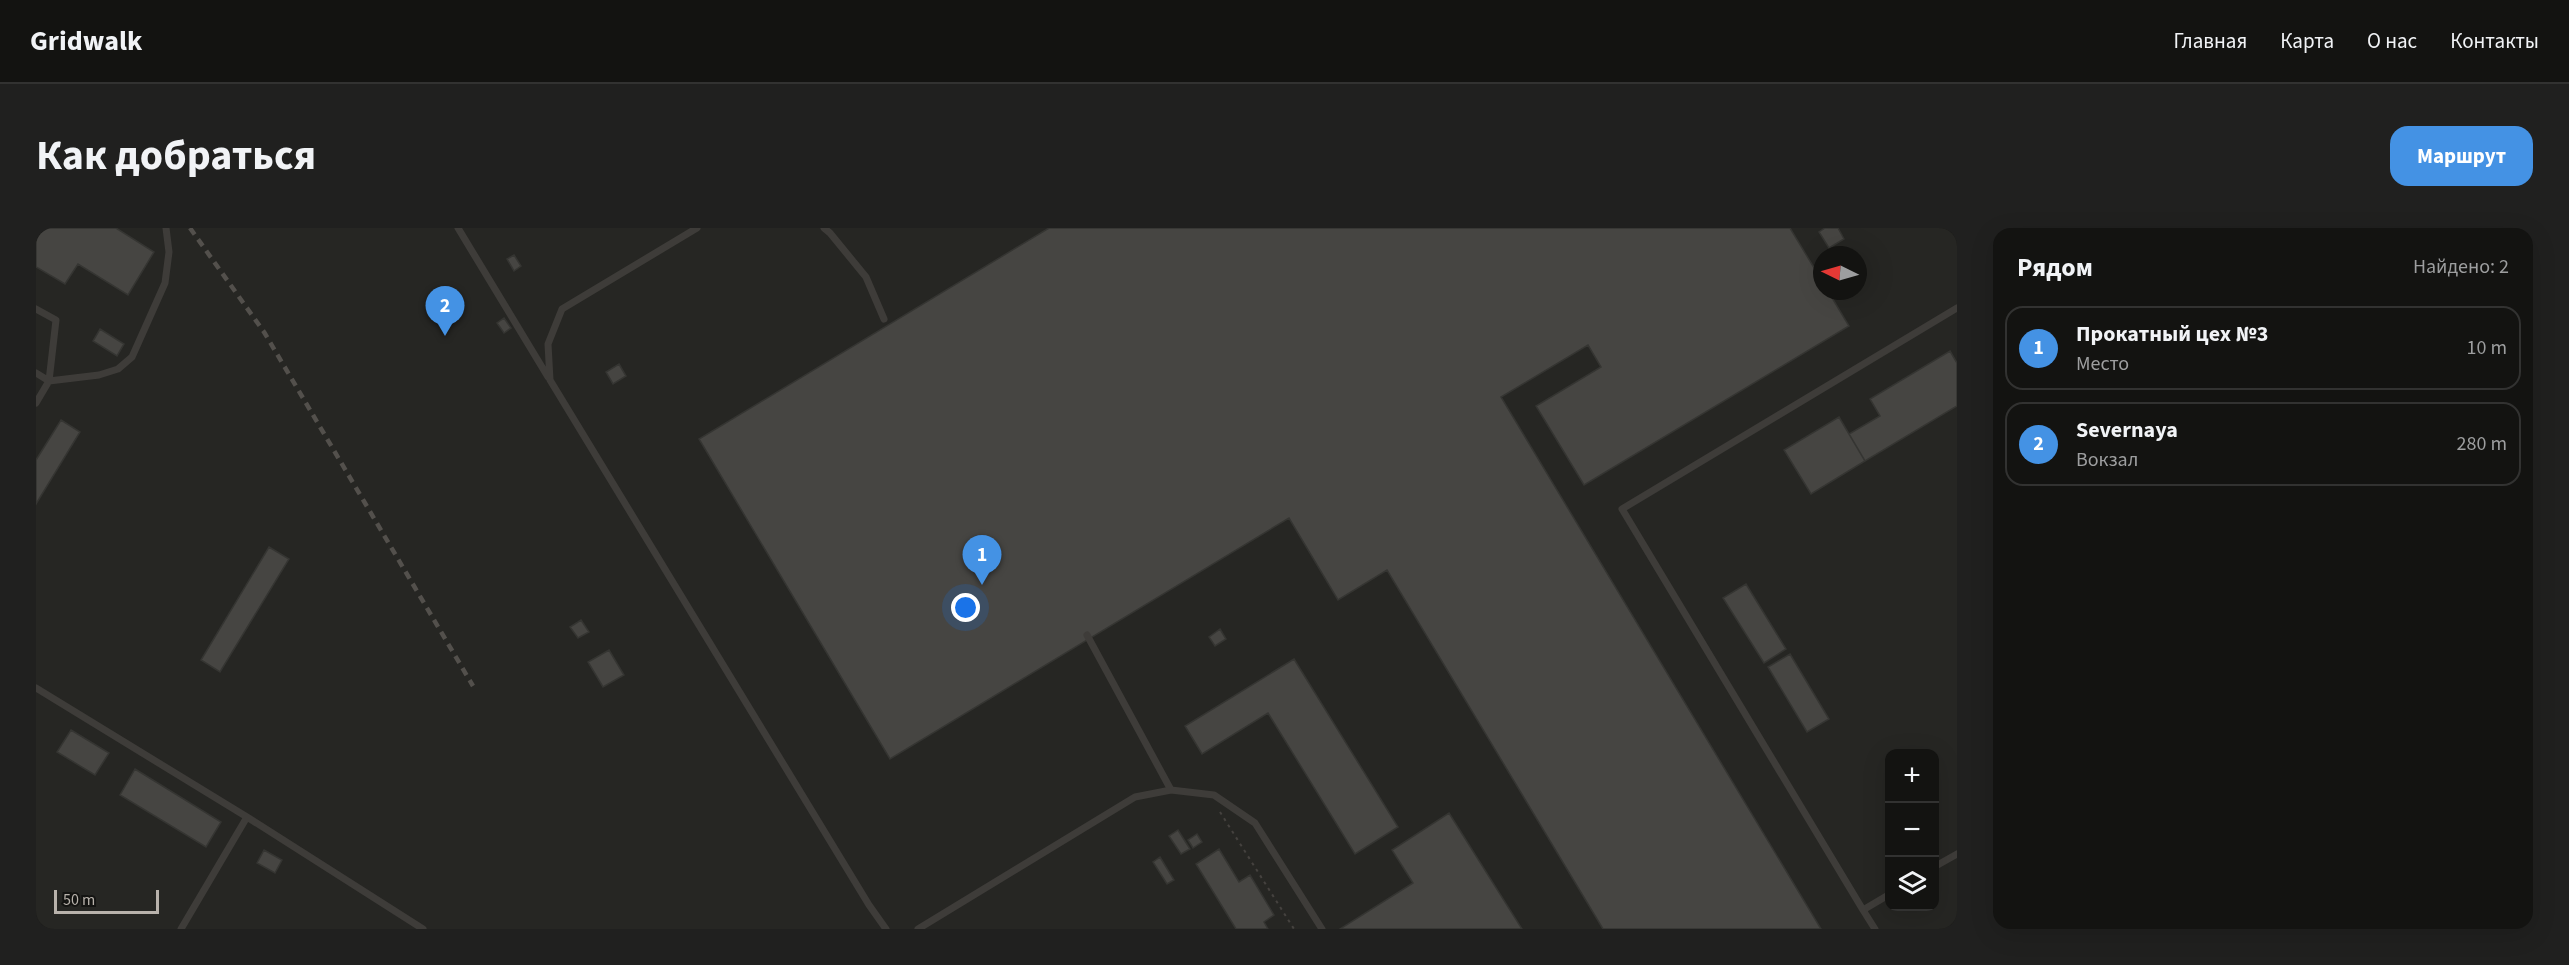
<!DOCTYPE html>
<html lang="ru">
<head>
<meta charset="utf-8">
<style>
	:root { --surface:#131311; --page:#20201f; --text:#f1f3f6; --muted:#9d9e9f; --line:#323231; --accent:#4492e4 }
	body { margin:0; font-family:"Source Sans 3",sans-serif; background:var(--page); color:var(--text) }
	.controls { position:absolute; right:18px; bottom:18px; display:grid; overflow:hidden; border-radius:12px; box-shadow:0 6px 24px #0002 }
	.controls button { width:54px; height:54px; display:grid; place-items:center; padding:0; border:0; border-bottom:2px solid var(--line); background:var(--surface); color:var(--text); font:30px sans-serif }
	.compass { position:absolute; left:1777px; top:18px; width:54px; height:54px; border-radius:50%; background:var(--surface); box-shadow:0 6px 24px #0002; rotate:275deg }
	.scale { position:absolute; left:18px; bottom:15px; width:105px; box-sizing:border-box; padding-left:6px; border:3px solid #b8b2ab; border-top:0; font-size:16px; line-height:21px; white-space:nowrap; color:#b8b2ab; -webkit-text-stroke:4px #141412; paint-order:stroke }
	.you { position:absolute; left:930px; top:380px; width:21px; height:21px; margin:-15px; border:4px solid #fff; border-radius:50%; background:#1a73e8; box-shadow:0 0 0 9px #1a73e833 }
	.badge { display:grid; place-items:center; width:39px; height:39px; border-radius:50%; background:var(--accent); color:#fff; font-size:20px; font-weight:700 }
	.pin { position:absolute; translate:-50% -50px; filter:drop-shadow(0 2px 3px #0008) }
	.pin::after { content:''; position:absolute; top:32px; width:21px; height:18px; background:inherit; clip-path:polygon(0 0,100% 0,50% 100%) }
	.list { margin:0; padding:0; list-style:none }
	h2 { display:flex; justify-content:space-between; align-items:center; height:78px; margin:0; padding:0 24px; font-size:26px }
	h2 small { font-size:20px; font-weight:400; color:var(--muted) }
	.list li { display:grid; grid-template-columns:39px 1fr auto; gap:18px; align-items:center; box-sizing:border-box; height:84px; margin:0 12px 12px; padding:0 12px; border:2px solid var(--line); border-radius:18px }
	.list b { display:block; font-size:22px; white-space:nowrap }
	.list p { margin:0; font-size:20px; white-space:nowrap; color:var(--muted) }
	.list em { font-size:20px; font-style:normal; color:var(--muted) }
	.icon { flex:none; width:33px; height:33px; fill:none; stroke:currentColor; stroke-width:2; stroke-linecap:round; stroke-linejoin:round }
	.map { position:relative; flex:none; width:1921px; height:701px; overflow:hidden; border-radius:18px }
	header { display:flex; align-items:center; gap:36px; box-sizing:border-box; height:84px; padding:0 30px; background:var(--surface); border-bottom:2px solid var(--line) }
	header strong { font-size:28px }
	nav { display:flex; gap:33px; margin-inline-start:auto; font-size:21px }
	.intro { display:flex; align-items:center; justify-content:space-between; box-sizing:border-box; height:144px; padding:0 36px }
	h1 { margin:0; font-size:42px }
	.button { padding:15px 27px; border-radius:18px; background:var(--accent); color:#fff; font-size:21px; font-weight:700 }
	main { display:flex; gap:36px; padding:0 36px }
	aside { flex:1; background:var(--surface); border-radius:18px; box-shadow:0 6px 24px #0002 }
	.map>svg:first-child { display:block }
	.built { fill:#262623; fill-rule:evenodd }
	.building { fill:#464542; stroke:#353532; stroke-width:1.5 }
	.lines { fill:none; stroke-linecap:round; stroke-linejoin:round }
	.path { stroke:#45423f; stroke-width:2; stroke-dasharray:3 4.5; stroke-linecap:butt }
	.service { stroke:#3e3c39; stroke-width:7 }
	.rail { stroke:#53504c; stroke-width:4.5; stroke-dasharray:8 6; stroke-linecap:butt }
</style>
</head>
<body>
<header>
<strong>Gridwalk</strong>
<nav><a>Главная</a><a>Карта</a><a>О нас</a><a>Контакты</a></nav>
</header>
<div class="intro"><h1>Как добраться</h1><a class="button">Маршрут</a></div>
<main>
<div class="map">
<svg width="1921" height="701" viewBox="0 0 1921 701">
	<rect width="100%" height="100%" fill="#191917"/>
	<path class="built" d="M0 0H1921V701H0ZM1786 27H1822V63H1786ZM1854 526H1898V678H1854Z"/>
	<path class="building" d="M0 0H80L118 24 92 67 42 36 29 56 0 39Z
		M1013 0H1754L1786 53V63H1792L1813 98 1548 257 1500 178 1565 139 1552 117 1465 169 1785 701H1567L1351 342 1302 372 1253 290 854 531 663 211Z
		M1789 0H1802L1808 11 1793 20 1783 4Z
		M478 27 485 38 478 43 471 31Z
		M468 90 475 100 468 105 461 95Z
		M64 101 88 116 81 128 57 113Z
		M1914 123 1921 135V178L1829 233 1813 206 1844 188 1834 171Z
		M583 136 590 148 577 156 570 144Z
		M1803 189 1829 233 1775 266 1748 222Z
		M25 192 44 204 0 276V232Z
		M233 319 253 331 184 444 165 432Z
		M1710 356 1750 421 1728 435 1687 370Z
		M545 392 553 404 542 410 534 399Z
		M1184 401 1190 411 1179 418 1173 409Z
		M573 422 588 447 567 459 552 434Z
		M1754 426 1793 491 1771 504 1732 439Z
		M1258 431 1362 599 1319 626 1232 485 1166 526 1149 498Z
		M35 502 73 525 59 547 21 524Z
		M99 541 185 594 170 619 84 567Z
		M1413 585 1486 701H1304L1377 655 1356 622Z
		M1142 602 1154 621 1145 626 1133 608Z
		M1161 606 1166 614 1157 620 1152 612Z
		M1183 621 1203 654 1214 647 1238 687 1228 694 1232 701H1200L1160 636Z
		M228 622 246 632 239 645 221 635Z
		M1124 629 1138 652 1131 656 1117 634Z"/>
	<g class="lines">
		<path class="path" d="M1184 584 1258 701"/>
		<path class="service" d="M422 0 512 149
			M661 0 526 81 512 116 514 152 833 677 850 701
			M788 0 794 5 830 49 848 91
			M0 81 20 92 13 153 0 175
			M0 145 13 153 63 147 82 141 96 129 129 55 133 24 130 0
			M1051 407 1135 562
			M0 460 211 589
			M1898 639 1921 626
			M1827 682 1586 281 1921 80
			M145 701 211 589 387 701
			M882 701 1099 569 1135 562 1178 567 1219 595 1286 701
			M1839 701 1827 682 1854 666"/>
		<path class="rail" d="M154 0 228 104 437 458"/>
	</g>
</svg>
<div class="controls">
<button>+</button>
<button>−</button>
<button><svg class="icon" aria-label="layers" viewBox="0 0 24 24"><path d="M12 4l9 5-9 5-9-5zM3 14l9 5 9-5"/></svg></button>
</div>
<svg class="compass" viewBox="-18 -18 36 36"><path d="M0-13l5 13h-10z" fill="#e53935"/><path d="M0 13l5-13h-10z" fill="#9d9e9f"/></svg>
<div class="scale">50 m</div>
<div class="you"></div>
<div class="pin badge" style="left:946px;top:357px">1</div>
<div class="pin badge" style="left:409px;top:108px">2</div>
</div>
<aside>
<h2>Рядом<small>Найдено: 2</small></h2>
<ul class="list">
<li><span class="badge">1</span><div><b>Прокатный цех №3</b><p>Место</p></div><em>10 m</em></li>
<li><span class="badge">2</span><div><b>Severnaya</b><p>Вокзал</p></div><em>280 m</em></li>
</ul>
</aside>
</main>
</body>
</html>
